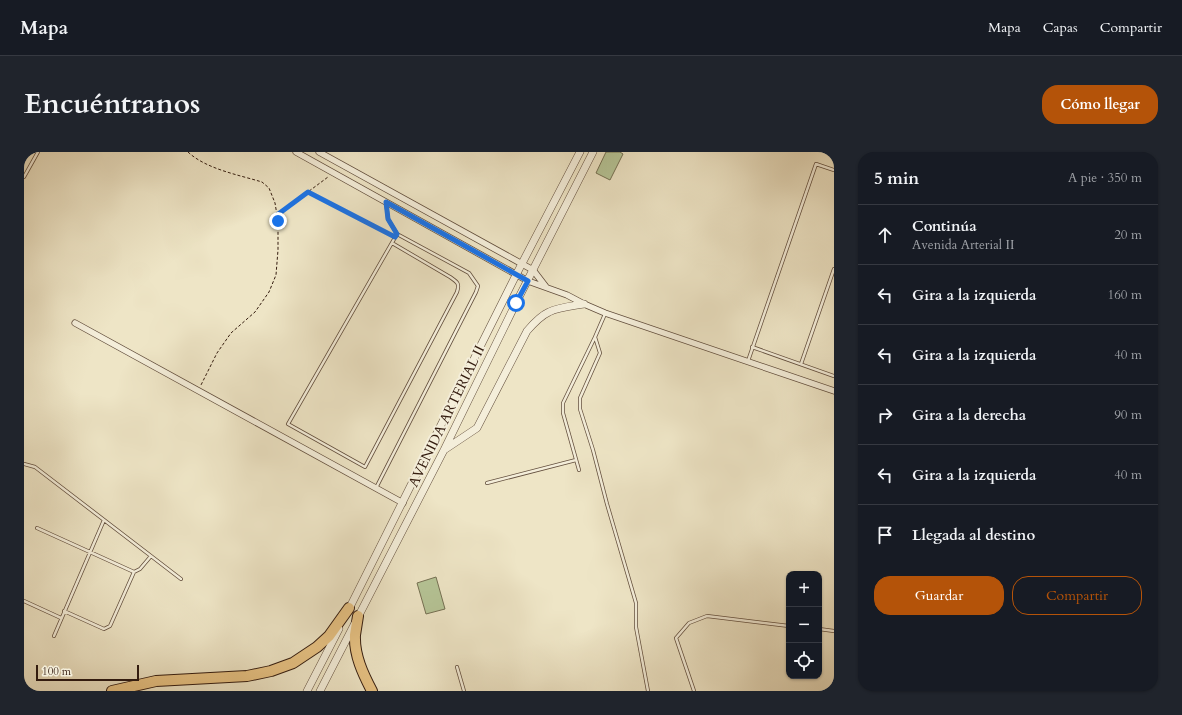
<!DOCTYPE html>
<html lang="es">
<head>
<meta charset="utf-8">
<style>
	:root { --surface:#171b24; --page:#20242c; --text:#f1f3f6; --muted:#9ea1a6; --line:#363941; --accent:#b45309 }
	body { margin:0; font-family:Cardo,serif; background:var(--page); color:var(--text) }
	.controls { position:absolute; right:12px; bottom:12px; display:grid; overflow:hidden; border-radius:8px; box-shadow:0 1px 3px #0004 }
	.controls button { width:36px; height:36px; display:grid; place-items:center; padding:0; border:0; border-bottom:1px solid var(--line); background:var(--surface); color:var(--text); font:20px sans-serif }
	.scale { position:absolute; left:12px; bottom:10px; width:103px; box-sizing:border-box; padding-left:4px; border:2px solid #341c0f; border-top:0; font-size:11px; line-height:14px; white-space:nowrap; color:#341c0f; -webkit-text-stroke:3px #f4eeda; paint-order:stroke }
	.stop { position:absolute; width:12px; height:12px; margin:-9px; border:3px solid #1a73e8; border-radius:50%; background:#fff }
	.stop.end { background:#1a73e8; border-color:#fff; box-shadow:0 1px 4px #0008 }
	.list { margin:0; padding:0; list-style:none }
	h2 { display:flex; justify-content:space-between; align-items:center; height:52px; margin:0; padding:0 16px; font-size:17px }
	h2 small { font-size:13px; font-weight:400; color:var(--muted) }
	.list li { display:grid; grid-template-columns:26px 1fr auto; gap:12px; align-items:center; box-sizing:border-box; height:60px; padding:0 16px; border-top:1px solid var(--line) }
	.list b { display:block; font-size:15px; white-space:nowrap }
	.list p { margin:0; font-size:13px; white-space:nowrap; color:var(--muted) }
	.list em { font-size:13px; font-style:normal; color:var(--muted) }
	.actions { display:flex; gap:8px; padding:12px 16px }
	.actions a { flex:1; padding:9px 0; border:1px solid var(--accent); border-radius:16px; text-align:center; font-size:14px; color:var(--accent) }
	.actions .main { background:var(--accent); color:#fff }
	.icon { flex:none; width:22px; height:22px; fill:none; stroke:currentColor; stroke-width:2; stroke-linecap:round; stroke-linejoin:round }
	.map { position:relative; flex:none; width:810px; height:539px; overflow:hidden; border-radius:16px }
	header { display:flex; align-items:center; gap:24px; box-sizing:border-box; height:56px; padding:0 20px; background:var(--surface); border-bottom:1px solid var(--line) }
	header strong { font-size:19px }
	nav { display:flex; gap:22px; margin-inline-start:auto; font-size:14px }
	.intro { display:flex; align-items:center; justify-content:space-between; box-sizing:border-box; height:96px; padding:0 24px }
	h1 { margin:0; font-size:28px }
	.button { padding:10px 18px; border-radius:16px; background:var(--accent); color:#fff; font-size:14px; font-weight:700 }
	main { display:flex; gap:24px; padding:0 24px }
	aside { flex:1; background:var(--surface); border-radius:16px; box-shadow:0 1px 3px #0004 }
	.map>svg:first-child { display:block }
	.green { fill:#b6c597; stroke:#757053 }
	.lines { fill:none; stroke-linecap:round; stroke-linejoin:round }
	.service-casing { stroke:#624e3d; stroke-width:4 }
	.minor-casing { stroke:#624e3d; stroke-width:7 }
	.tertiary-casing { stroke:#624e3d; stroke-width:8 }
	.motorway-casing { stroke:#341c0f; stroke-width:12 }
	.path { stroke:#341c0f; stroke-width:1; stroke-dasharray:3 2; stroke-linecap:butt }
	.service { stroke:#f4eeda; stroke-width:2.5 }
	.minor { stroke:#f4eeda; stroke-width:5.5 }
	.tertiary { stroke:#f4eeda; stroke-width:7 }
	.motorway { stroke:#e7c283; stroke-width:10 }
	.route { stroke:#1a73e8; stroke-width:5 }
	.labels { text-anchor:middle; stroke-width:4; stroke-linejoin:round; paint-order:stroke }
	.street-label { font-size:14px; fill:#341c0f; stroke:#f4eeda }
</style>
</head>
<body>
<header>
<strong>Mapa</strong>
<nav><a>Mapa</a><a>Capas</a><a>Compartir</a></nav>
</header>
<div class="intro"><h1>Encuéntranos</h1><a class="button">Cómo llegar</a></div>
<main>
<div class="map">
<svg width="810" height="539" viewBox="0 0 810 539">
	<rect width="100%" height="100%" fill="#eee5c6"/>
	<filter id="stains"><feTurbulence type="fractalNoise" baseFrequency=".005" numOctaves="4"/><feColorMatrix values="0 0 0 0 .2 0 0 0 0 .09 0 0 0 0 .02 0 0 0 .5 -.17"/></filter>
	<radialGradient id="worn" r=".72"><stop offset=".6" stop-color="#630" stop-opacity="0"/><stop offset="1" stop-color="#630" stop-opacity=".3"/></radialGradient>
	<path class="green" d="M582 0H596L599 2 586 28 572 21Z
		M412 425 421 457 402 462 393 431Z"/>
	<g class="lines">
		<defs>
			<path id="service" d="M0 25 14 0
				M368 91 426 125C433 130 436 131 433 140L341 315 264 272 373 82
				M581 162 571 185 576 201 556 246V257L569 298 583 352 612 451V475L624 539
				M728 195 810 224
				M724 209 792 12 810 18
				M777 212 810 117
				M0 312 11 315 157 427
				M555 318 539 261V251L571 185
				M463 331 552 308
				M352 336 452 140 454 134 445 121 373 82 364 67 362 50
				M13 376 110 420 116 417 127 404
				M0 449 37 466
				M40 459 80 477 86 474 110 420
				M795 477 810 479
				M30 484 80 368
				M433 515 440 539
				M670 539 652 486 665 471 683 464 765 474"/>
			<path id="minor" d="M272 0 504 129 543 143 560 152 581 161 810 239
				M295 0 509 118 522 135
				M51 171 379 351"/>
			<path id="tertiary" d="M420 298 453 276 503 179C509 172 516 164 525 160 535 155 549 154 560 152
				M324 459 492 123 556 0
				M283 539 315 477
				M296 539 420 298 492 151 569 0"/>
			<path id="motorway" d="M334 464C333 470 332 477 331 483 330 503 339 522 348 539
				M88 539 132 529 223 524 247 519 269 511 293 495 305 484 325 456"/>
		</defs>
		<use href="#service" class="service-casing"/>
		<use href="#minor" class="minor-casing"/>
		<use href="#tertiary" class="tertiary-casing"/>
		<use href="#motorway" class="motorway-casing"/>
		<path class="path" d="M164 0C182 17 215 23 238 30L245 36 251 51 254 69V98L252 123 245 140 231 160 207 181 193 201 177 233
			M284 40 367 83
			M253 63 304 25"/>
		<use href="#service" class="service"/>
		<use href="#minor" class="minor"/>
		<use href="#tertiary" class="tertiary"/>
		<use href="#motorway" class="motorway"/>
	</g>
	<g class="lines">
		<path class="route" d="M254 69 253 63 284 40 371 85 373 82 364 67 362 50 504 129 492 151"/>
	</g>
	<g class="labels">
		<g class="street-label">
			<text transform="translate(422 264) rotate(-64)" y="5">AVENIDA ARTERIAL II</text>
		</g>
	</g>
	<rect width="100%" height="100%" filter="url(#stains)"/>
	<rect width="100%" height="100%" fill="url(#worn)"/>
</svg>
<div class="controls">
<button>+</button>
<button>−</button>
<button><svg class="icon" aria-label="locate" viewBox="0 0 24 24"><circle cx="12" cy="12" r="6"/><path d="M12 2v4M12 18v4M2 12h4M18 12h4"/></svg></button>
</div>
<div class="scale">100 m</div>
<div class="stop" style="left:492px;top:151px"></div>
<div class="stop end" style="left:254px;top:69px"></div>
</div>
<aside>
<h2>5 min<small>A pie · 350 m</small></h2>
<ul class="list">
<li><svg class="icon" aria-label="ahead" viewBox="0 0 24 24"><path d="M12 20V5M6 11l6-6 6 6"/></svg><div><b>Continúa</b><p>Avenida Arterial II</p></div><em>20 m</em></li>
<li><svg class="icon" aria-label="left" viewBox="0 0 24 24"><path d="M17 20v-9H6M10 6l-5 5 5 5"/></svg><div><b>Gira a la izquierda</b></div><em>160 m</em></li>
<li><svg class="icon" aria-label="left" viewBox="0 0 24 24"><path d="M17 20v-9H6M10 6l-5 5 5 5"/></svg><div><b>Gira a la izquierda</b></div><em>40 m</em></li>
<li><svg class="icon" aria-label="right" viewBox="0 0 24 24"><path d="M7 20v-9h11M14 6l5 5-5 5"/></svg><div><b>Gira a la derecha</b></div><em>90 m</em></li>
<li><svg class="icon" aria-label="left" viewBox="0 0 24 24"><path d="M17 20v-9H6M10 6l-5 5 5 5"/></svg><div><b>Gira a la izquierda</b></div><em>40 m</em></li>
<li><svg class="icon" aria-label="arrive" viewBox="0 0 24 24"><path d="M6 21V4h12l-3 4 3 4H6"/></svg><div><b>Llegada al destino</b></div></li>
</ul>
<div class="actions"><a class="main">Guardar</a><a>Compartir</a></div>
</aside>
</main>
</body>
</html>
